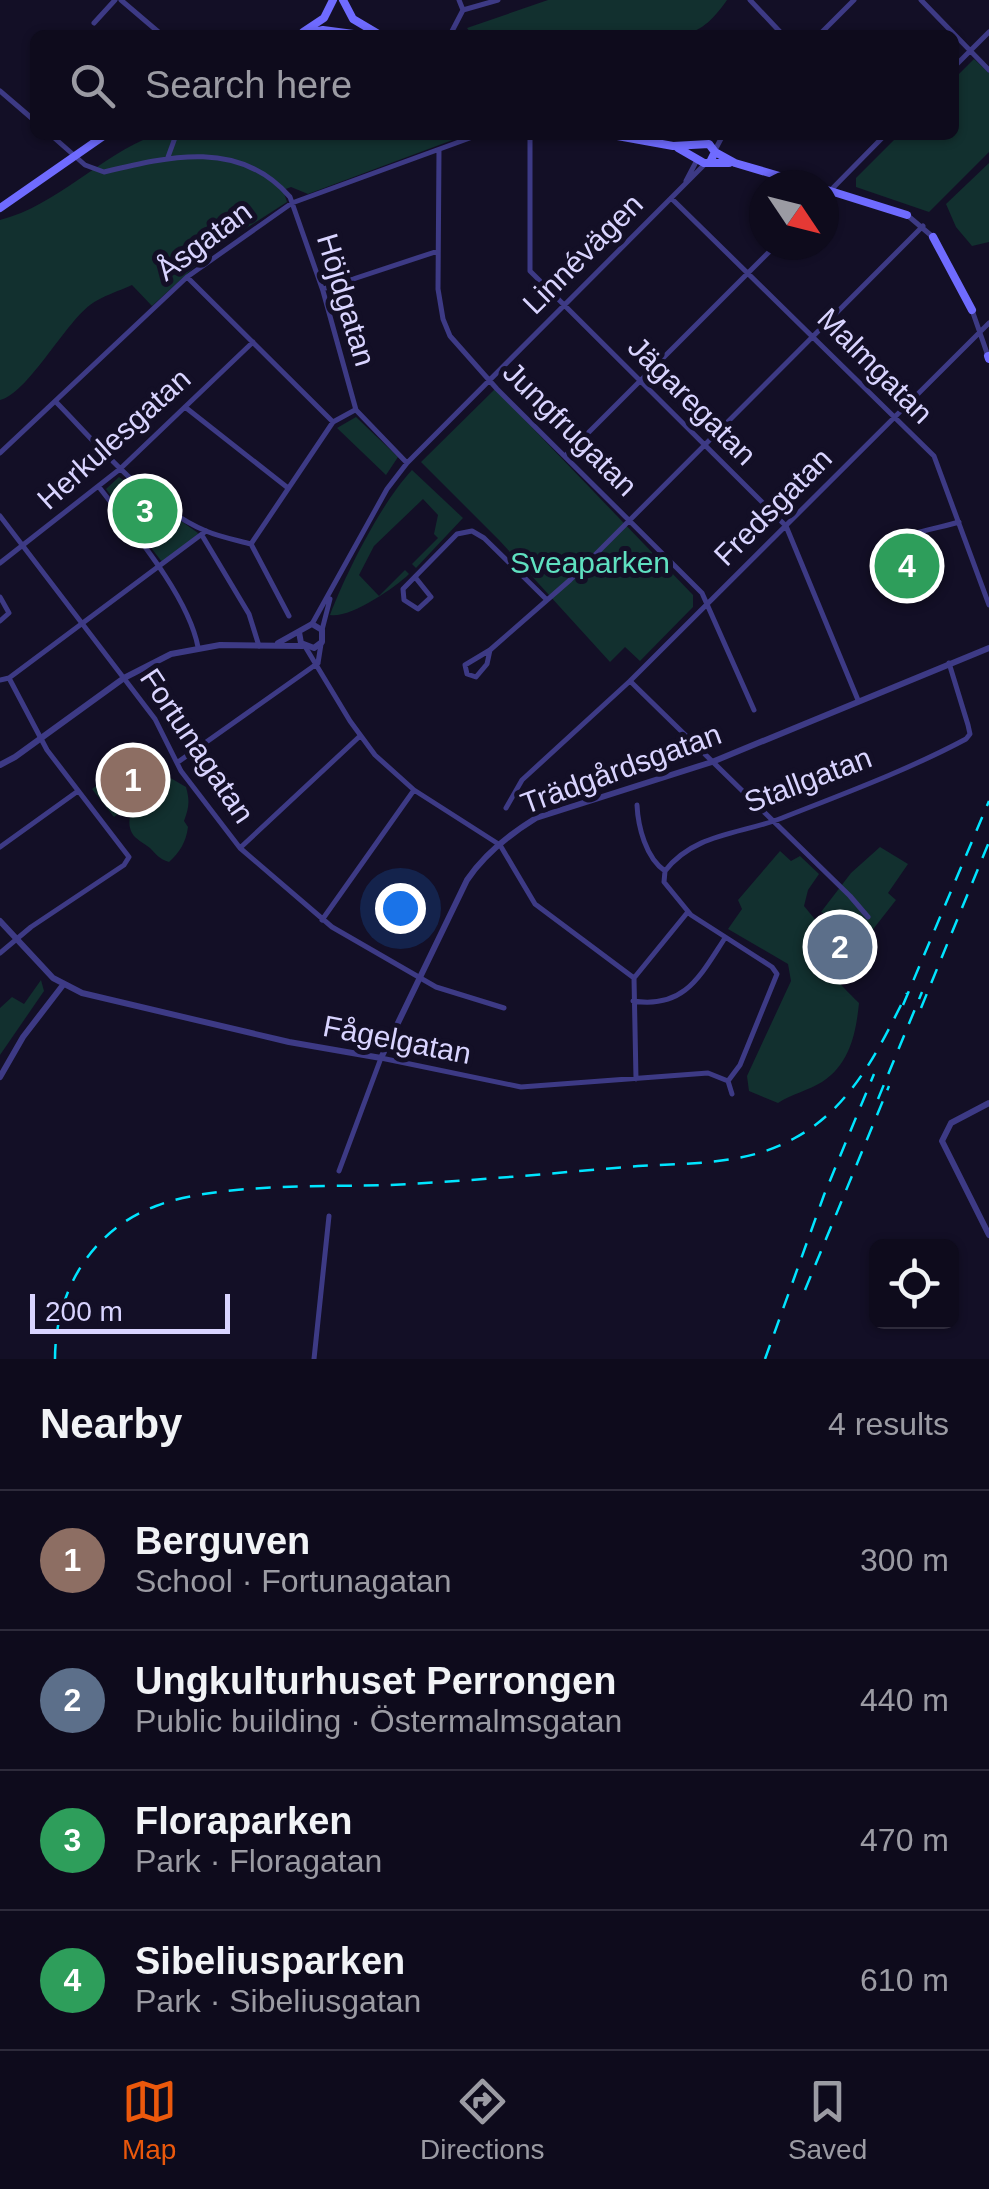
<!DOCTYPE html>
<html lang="en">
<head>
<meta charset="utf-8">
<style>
	:root { --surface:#0e0b1c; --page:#171425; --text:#f1f3f6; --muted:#9b9ba3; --line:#2e2b3b; --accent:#ea580c }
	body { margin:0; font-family:Helvetica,sans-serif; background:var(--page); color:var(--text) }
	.controls { position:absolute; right:30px; bottom:30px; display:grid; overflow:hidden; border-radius:15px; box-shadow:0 2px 8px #0004 }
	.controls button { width:90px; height:90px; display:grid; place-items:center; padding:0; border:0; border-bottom:2px solid var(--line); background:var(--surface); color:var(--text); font:50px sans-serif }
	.compass { position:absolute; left:749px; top:170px; width:90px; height:90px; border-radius:50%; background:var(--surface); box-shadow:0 2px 8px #0004; rotate:125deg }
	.scale { position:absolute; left:30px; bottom:25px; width:200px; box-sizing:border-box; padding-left:10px; border:5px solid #d9d4ff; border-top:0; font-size:28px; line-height:35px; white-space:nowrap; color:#d9d4ff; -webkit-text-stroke:8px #130f26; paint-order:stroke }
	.you { position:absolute; left:400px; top:908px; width:35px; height:35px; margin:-25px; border:8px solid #fff; border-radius:50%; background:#1a73e8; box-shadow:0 0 0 15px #1a73e833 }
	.badge { display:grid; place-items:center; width:65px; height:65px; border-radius:50%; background:var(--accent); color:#fff; font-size:32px; font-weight:700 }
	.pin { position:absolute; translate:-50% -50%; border:5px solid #fff; box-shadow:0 2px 10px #0006 }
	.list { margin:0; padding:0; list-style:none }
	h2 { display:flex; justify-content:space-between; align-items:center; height:130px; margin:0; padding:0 40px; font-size:42px }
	h2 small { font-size:32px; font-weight:400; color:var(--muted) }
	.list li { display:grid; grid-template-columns:65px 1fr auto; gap:30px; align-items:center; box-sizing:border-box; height:140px; padding:0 40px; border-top:2px solid var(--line) }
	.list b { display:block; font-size:38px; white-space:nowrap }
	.list p { margin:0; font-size:32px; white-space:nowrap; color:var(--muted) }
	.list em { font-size:32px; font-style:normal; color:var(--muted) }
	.icon { flex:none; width:55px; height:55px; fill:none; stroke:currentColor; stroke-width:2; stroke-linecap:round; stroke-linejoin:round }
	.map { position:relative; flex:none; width:989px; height:1359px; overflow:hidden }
	.search { position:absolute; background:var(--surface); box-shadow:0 2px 8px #0004; left:30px; right:30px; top:30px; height:110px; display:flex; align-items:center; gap:25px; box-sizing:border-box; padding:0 35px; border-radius:15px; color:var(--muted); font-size:38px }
	.sheet { height:690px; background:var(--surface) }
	nav { display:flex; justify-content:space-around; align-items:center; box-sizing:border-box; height:140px; border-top:2px solid var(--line); background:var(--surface); font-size:28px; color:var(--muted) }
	nav a { display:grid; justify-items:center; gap:5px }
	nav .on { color:var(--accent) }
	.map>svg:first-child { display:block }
	.green { fill:#12302f }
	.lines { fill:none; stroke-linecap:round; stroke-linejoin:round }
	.minor { stroke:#3d3a85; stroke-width:5 }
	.tertiary { stroke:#3d3a85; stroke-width:6 }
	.secondary { stroke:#6f6bff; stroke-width:8 }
	.rail { stroke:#00e5ff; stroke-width:2.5; stroke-dasharray:15 12; stroke-linecap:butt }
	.labels { text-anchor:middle; stroke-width:10; stroke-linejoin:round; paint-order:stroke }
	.street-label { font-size:30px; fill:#d9d4ff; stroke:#130f26 }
	.park-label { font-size:30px; fill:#5fe0c0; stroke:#130f26 }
</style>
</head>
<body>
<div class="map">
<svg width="989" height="1359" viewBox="0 0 989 1359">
	<rect width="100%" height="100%" fill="#130f26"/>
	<path class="green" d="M548 0H727C715 17 703 31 682 35H472L467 28Z
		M974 59 989 73V152L929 212 856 187V178L899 135H954V79Z
		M155 135H466L308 194 291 187 283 190 287 202 214 249 152 306 132 285C119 291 102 296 90 305 63 326 27 394 0 400V220C58 205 99 156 155 135Z
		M989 163V242L972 246 956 227 946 204Z
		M495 389 693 595V607L640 661 625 647 610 662 499 540 421 462Z
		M356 417 398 457 386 475 337 428Z
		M412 470 463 518 416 568 412 564 438 538 434 534 438 515 423 499 374 546 359 575 379 596 405 570 409 574C395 588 349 619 330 615 346 573 381 503 412 470Z
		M119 477 198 533 197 537 162 562 106 489Z
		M916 544 928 577 899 588 886 555Z
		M117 771 121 775 130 776 134 782 128 788 137 799 114 817 92 789Z
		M167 776 186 787C190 801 189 808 184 821L188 827C186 842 180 852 169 862 159 859 157 855 150 848 144 843 135 839 132 833 120 811 152 787 167 776Z
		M880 847 908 864 888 893 896 900 867 937 821 912 851 873Z
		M780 851 791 861 800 856 819 874 808 890 804 906 818 923C815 960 834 978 859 1003 856 1033 850 1064 822 1082 809 1090 792 1094 778 1103L749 1091 747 1076 791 981 788 964 728 929 742 909 738 900Z
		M41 980 44 991 0 1055V1008L12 997 24 1004Z"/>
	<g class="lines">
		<path class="minor" d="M121 0 162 35
			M459 0 463 10
			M750 0 783 35
			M921 0 989 70
			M94 23 115 0
			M450 35 463 10 498 0
			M819 35 854 0
			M954 67 989 32
			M0 91 35 121
			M51 135 85 165 104 172C170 156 240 139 290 197L323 291 356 410 407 463
			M530 135V271L786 526 858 700
			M439 150 438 289 443 319 450 336 497 389 702 593 754 710
			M715 150 723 135
			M168 157 176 135
			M686 181 697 160
			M824 197 885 135
			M671 198 934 456 989 605
			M907 215 933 237
			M187 277 333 422
			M323 289 438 251
			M972 310 988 356
			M57 403C98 445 150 508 206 531 220 537 236 540 251 544L289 616
			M185 407 288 488
			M0 453 187 277 292 203 478 135
			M565 456 776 245
			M99 487C131 529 188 595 198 647
			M0 516 155 719 181 771 240 848 332 927 436 987 504 1008
			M914 535C925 565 946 586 906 598L896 590 884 550C898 533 937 529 959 522
			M203 537 249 614 259 646
			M251 544 333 422 355 410
			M0 563 120 469 253 342
			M415 577 431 597 418 609 404 600 403 589 457 534 472 531 484 538 546 599
			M0 597 9 613 0 621
			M312 624 387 489 407 463 706 163
			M322 630 330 599
			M306 648 350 721 375 755 414 790 500 845 535 904 634 978
			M490 650 465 665 467 674 476 677 487 664 490 650 570 580 923 226
			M318 663 321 644
			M0 680 9 678 206 531
			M630 681 850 896 868 917
			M178 762 318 663
			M637 805C638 827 646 858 665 871L664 882 691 915 772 967 777 974 740 1065 728 1081 732 1094
			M506 808 522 780 630 681 989 323
			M0 847 78 791
			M240 848 360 736
			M665 871C694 833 742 834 782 818 843 794 908 770 966 739L970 734 968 725 949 663
			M322 920 414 790
			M0 953 31 927 124 865 129 857 47 750 9 678
			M633 1001C685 1009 700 976 725 938
			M636 1079 634 978 687 913
			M339 1171 381 1058 521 1087 708 1073 728 1081
			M314 1359 329 1216"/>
		<path class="tertiary" d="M278 643 312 624 322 630V642L314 648 301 643 299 632
			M0 765 15 757 124 678 171 654 220 645 303 646
			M0 921 53 978 82 993 289 1042 381 1058 467 880C484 855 510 834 536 818L712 762 989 648
			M0 1077 23 1037 63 985
			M989 1103 951 1123 942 1141 989 1235"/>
		<path class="secondary" d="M343 0 353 19 380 35
			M303 32 324 18 333 0
			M302 35 323 30 361 35
			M612 135 673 146 709 144 715 152 710 162
			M678 148 704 163H729
			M715 152 735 163 810 185
			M824 189 907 215
			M0 208 105 135
			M933 237 972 310
			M988 356 989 359"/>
		<path class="rail" d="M903 1005 989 801
			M921 1008 989 842
			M878 1099 922 992
			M805 1290 889 1086
			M55 1359C55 1292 91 1230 156 1206 216 1183 323 1187 389 1185 472 1181 555 1173 638 1166 690 1163 746 1165 793 1139 851 1109 879 1049 907 993
			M765 1359 824 1195 874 1074"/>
	</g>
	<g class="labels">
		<g class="street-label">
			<text transform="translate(204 241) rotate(-37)" y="10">Åsgatan</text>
			<text transform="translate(583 254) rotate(-45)" y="10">Linnévägen</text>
			<text transform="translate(346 300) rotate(73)" y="10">Höjdgatan</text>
			<text transform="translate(875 366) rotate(45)" y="10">Malmgatan</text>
			<text transform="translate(692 401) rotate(45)" y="10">Jägaregatan</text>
			<text transform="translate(570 429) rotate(45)" y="10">Jungfrugatan</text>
			<text transform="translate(114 439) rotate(-42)" y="10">Herkulesgatan</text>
			<text transform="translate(773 507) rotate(-45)" y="10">Fredsgatan</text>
			<text transform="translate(197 746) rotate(56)" y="10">Fortunagatan</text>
			<text transform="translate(621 769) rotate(-20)" y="10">Trädgårdsgatan</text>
			<text transform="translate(808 780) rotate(-21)" y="10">Stallgatan</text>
			<text transform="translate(397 1040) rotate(11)" y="10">Fågelgatan</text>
		</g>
		<g class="park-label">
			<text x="590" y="573">Sveaparken</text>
		</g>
	</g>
</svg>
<div class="controls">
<button><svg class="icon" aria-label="locate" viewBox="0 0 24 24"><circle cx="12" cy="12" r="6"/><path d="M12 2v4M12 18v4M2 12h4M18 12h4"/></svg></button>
</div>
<svg class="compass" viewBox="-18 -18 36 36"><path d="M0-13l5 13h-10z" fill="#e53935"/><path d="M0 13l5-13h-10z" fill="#9b9ba3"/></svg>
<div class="scale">200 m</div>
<div class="you"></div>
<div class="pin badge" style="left:133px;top:780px;background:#8d6e63">1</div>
<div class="pin badge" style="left:840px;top:947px;background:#5c6f8a">2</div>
<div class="pin badge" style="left:145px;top:511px;background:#2e9e5b">3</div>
<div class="pin badge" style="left:907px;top:566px;background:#2e9e5b">4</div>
<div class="search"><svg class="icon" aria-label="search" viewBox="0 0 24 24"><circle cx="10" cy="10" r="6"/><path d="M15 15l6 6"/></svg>Search here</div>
</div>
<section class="sheet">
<h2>Nearby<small>4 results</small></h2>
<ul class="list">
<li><span class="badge" style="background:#8d6e63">1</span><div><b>Berguven</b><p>School · Fortunagatan</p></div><em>300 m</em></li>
<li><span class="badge" style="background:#5c6f8a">2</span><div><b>Ungkulturhuset Perrongen</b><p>Public building · Östermalmsgatan</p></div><em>440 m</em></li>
<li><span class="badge" style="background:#2e9e5b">3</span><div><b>Floraparken</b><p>Park · Floragatan</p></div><em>470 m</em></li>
<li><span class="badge" style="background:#2e9e5b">4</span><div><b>Sibeliusparken</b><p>Park · Sibeliusgatan</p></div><em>610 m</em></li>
</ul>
</section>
<nav>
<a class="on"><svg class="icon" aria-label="map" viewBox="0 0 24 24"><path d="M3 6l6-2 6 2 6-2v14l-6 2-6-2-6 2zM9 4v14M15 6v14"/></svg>Map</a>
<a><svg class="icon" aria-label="directions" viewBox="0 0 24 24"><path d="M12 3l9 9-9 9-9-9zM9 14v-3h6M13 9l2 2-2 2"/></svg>Directions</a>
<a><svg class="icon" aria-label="saved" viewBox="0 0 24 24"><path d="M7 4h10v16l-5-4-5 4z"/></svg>Saved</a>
</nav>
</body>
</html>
